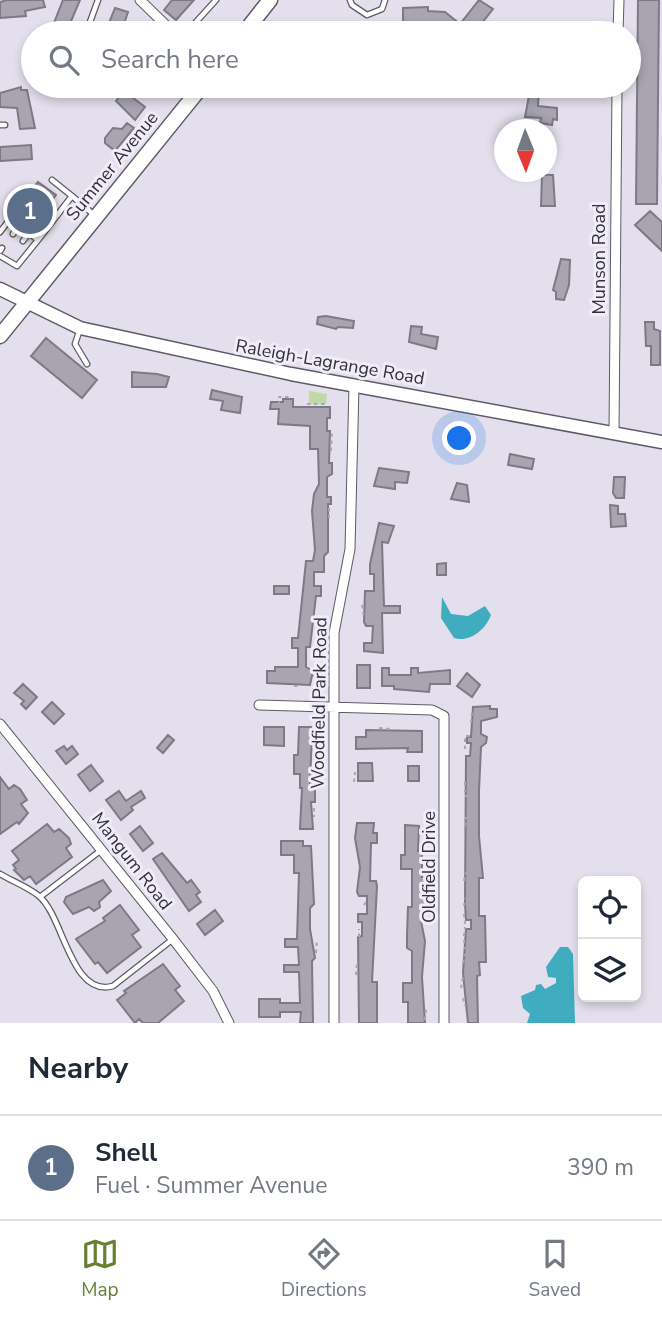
<!DOCTYPE html>
<html lang="en">
<head>
<meta charset="utf-8">
<style>
	:root { --surface:#fff; --page:#f2f2f3; --text:#1f2937; --muted:#747a83; --line:#e0e1e3; --accent:#687e30 }
	body { margin:0; font-family:"Nunito Sans",sans-serif; background:var(--page); color:var(--text) }
	.controls { position:absolute; right:21px; bottom:21px; display:grid; overflow:hidden; border-radius:10px; box-shadow:0 4px 10px #0003 }
	.controls button { width:63px; height:63px; display:grid; place-items:center; padding:0; border:0; border-bottom:2px solid var(--line); background:var(--surface); color:var(--text); font:35px sans-serif }
	.compass { position:absolute; left:494px; top:119px; width:63px; height:63px; border-radius:50%; background:var(--surface); box-shadow:0 4px 10px #0003; rotate:179deg }
	.you { position:absolute; left:460px; top:439px; width:24px; height:24px; margin:-18px; border:5px solid #fff; border-radius:50%; background:#1a73e8; box-shadow:0 0 0 10px #1a73e833 }
	.badge { display:grid; place-items:center; width:46px; height:46px; border-radius:50%; background:var(--accent); color:#fff; font-size:23px; font-weight:700 }
	.pin { position:absolute; translate:-50% -50%; border:4px solid #fff; box-shadow:0 2px 7px #0006 }
	.list { margin:0; padding:0; list-style:none }
	h2 { display:flex; justify-content:space-between; align-items:center; height:91px; margin:0; padding:0 28px; font-size:30px }
	h2 small { font-size:23px; font-weight:400; color:var(--muted) }
	.list li { display:grid; grid-template-columns:46px 1fr auto; gap:21px; align-items:center; box-sizing:border-box; height:105px; padding:0 28px; border-top:2px solid var(--line) }
	.list b { display:block; font-size:26px; white-space:nowrap }
	.list p { margin:0; font-size:23px; white-space:nowrap; color:var(--muted) }
	.list em { font-size:23px; font-style:normal; color:var(--muted) }
	.icon { flex:none; width:38px; height:38px; fill:none; stroke:currentColor; stroke-width:2; stroke-linecap:round; stroke-linejoin:round }
	.map { position:relative; flex:none; width:662px; height:1023px; overflow:hidden }
	.search { position:absolute; background:var(--surface); box-shadow:0 4px 10px #0003; left:21px; right:21px; top:21px; height:77px; display:flex; align-items:center; gap:18px; box-sizing:border-box; padding:0 24px; border-radius:38px; color:var(--muted); font-size:26px }
	.sheet { height:196px; background:var(--surface) }
	nav { display:flex; justify-content:space-around; align-items:center; box-sizing:border-box; height:98px; border-top:2px solid var(--line); background:var(--surface); font-size:19px; color:var(--muted) }
	nav a { display:grid; justify-items:center; gap:4px }
	nav .on { color:var(--accent) }
	.map>svg:first-child { display:block }
	.green { fill:#c2d9a5 }
	.water { fill:#3facc0 }
	.building { fill:#a8a4b0; stroke:#7d7a85; stroke-width:2 }
	.lines { fill:none; stroke-linecap:round; stroke-linejoin:round }
	.service-casing { stroke:#5e5b65; stroke-width:7 }
	.minor-casing { stroke:#5e5b65; stroke-width:11 }
	.secondary-casing { stroke:#5e5b65; stroke-width:15 }
	.primary-casing { stroke:#5e5b65; stroke-width:17 }
	.path { stroke:#aaa7b1; stroke-width:2; stroke-dasharray:3.5 3.5; stroke-linecap:butt }
	.service { stroke:#fff; stroke-width:4.5 }
	.minor { stroke:#fff; stroke-width:9 }
	.secondary { stroke:#fff; stroke-width:12 }
	.primary { stroke:#fff; stroke-width:14 }
	.labels { text-anchor:middle; stroke-width:6; stroke-linejoin:round; paint-order:stroke }
	.street-label { font-size:18px; fill:#323135; stroke:#f0ecf9 }
</style>
</head>
<body>
<div class="map">
<svg width="662" height="1023" viewBox="0 0 662 1023">
	<rect width="100%" height="100%" fill="#e3dfec"/>
	<path class="green" d="M309 391 327 394 326 404H309Z"/>
	<path class="water" d="M442 597 451 614 468 616 485 606 491 615C486 629 470 643 454 638L441 618Z
		M560 947H568L573 954 575 1023H527L530 1014 523 1008 521 996 535 990 536 985 541 984 545 989 556 983V978L548 977 546 967Z"/>
	<path class="building" d="M7 0H43L45 7 25 11 26 16 0 18V2Z
		M63 0H80L66 33H50Z
		M172 0H194L176 20 164 10Z
		M479 0 493 9 474 33H444L438 29H427V33H403V8L428 7V11L445 12 460 24Z
		M638 0H659L657 204H636Z
		M115 8 128 12 121 33H105Z
		M21 87V90H27L35 128 20 129 17 108 0 107V93Z
		M530 90 539 91 538 106 557 108V120L553 119 552 125 540 123 541 118 525 117Z
		M124 91 145 107 135 120 116 101Z
		M127 123 134 128 115 151 105 143V138L113 128 122 129Z
		M31 145 32 159 0 161V147Z
		M542 175H553L555 206H541Z
		M38 182 56 195 35 223 17 209Z
		M650 211 662 222V251L635 225Z
		M561 259 570 260 569 285 564 300 556 299V292L553 290Z
		M326 316 354 321 353 328 338 327 336 329 317 324 318 317Z
		M645 322H654V329L660 331V365H651V346H646Z
		M411 326 422 327 421 334 438 337 436 349 409 342Z
		M46 338 97 380 82 398 31 356Z
		M132 372 157 374 169 377 166 387H132Z
		M212 390 242 397 240 413 221 410 223 401 210 399Z
		M283 399H293V407H330V418H327V431H330L329 463H332V474L327 477V497H331V504H328V552L324 556V572H314V586H321V596H316L310 647H306V667L313 671 310 685 267 683V671H275V667H298V648H292V638H298L306 561H313L315 550 312 511 314 494 319 484 318 449H310V426L278 424 279 409H270L271 402H283Z
		M510 454 534 459 532 469 508 465Z
		M379 468 409 472 407 483 395 482V489L374 486Z
		M614 477H625L624 498H616L613 493Z
		M457 483 467 485 469 502 451 499Z
		M610 505 618 506V514H625L626 526 611 527Z
		M379 523 394 526 388 543 382 542 384 606H400V613H382L383 653 364 651V643H372L373 626H366L364 622 365 591H374V574H370V564Z
		M446 563V575H437V564Z
		M274 586H289V594H274Z
		M357 665H370V688H357Z
		M382 668H389V675H411V668H418V673L450 670V684H430L429 692 394 689V686H382Z
		M467 673 480 685 472 697 457 686Z
		M23 684 37 697 26 709 21 704 24 701 14 693Z
		M52 702 64 714 54 724 42 712Z
		M490 706V709H497V717L481 721V734L487 737 486 743 481 747 479 791V836L483 878H479V916H485L486 962H479L480 975 477 976 478 1023H468L463 973 466 929H471V920H466L465 904 466 756H470L471 743H467V736L471 737 473 707Z
		M264 727H284V746L264 745Z
		M299 727H311L312 734 310 783 315 787V802H311L313 829H300L302 788H300V774H294V755H298Z
		M366 730 422 731V752H407L408 748 356 749V737H366Z
		M168 735 174 740 163 753 157 748Z
		M64 746 67 750 72 746 78 754 66 764 56 751Z
		M358 763H372L373 781H358Z
		M91 765 103 781 90 791 78 775Z
		M408 766H419V781H408Z
		M0 777 9 789 14 785 20 789 27 800 21 804 28 813 19 824 17 822 0 834Z
		M119 791 126 801 141 791 145 798 131 807 133 810 121 820 106 800Z
		M357 823H374L373 833H377V843H371L370 881H376L377 886 372 982H377V1023H359L358 937 362 936V922H358V914H367V896H359L357 892 360 867 355 838Z
		M47 824 54 832 59 829 69 838 71 844 66 848 72 857 36 884 30 876 24 880 14 870 16 869 13 865 19 860 12 851Z
		M405 825 419 826 418 851H422V877H426L424 913 420 916 425 941 422 977 425 1023H408V1002H403V983H412V951L407 948V935L408 907H412V869H401V855H405Z
		M140 826 153 843 143 851 130 834Z
		M281 841H303V846H311L314 904 310 908V929L315 958 312 961 313 1023H300L301 1012H280V1017H259V999H280V1003H300L299 972H284V965H299L298 947H285V939H297L299 873H294V855H281Z
		M162 853 187 883 191 880 200 892 196 895 201 902 189 911 153 859Z
		M103 880 111 891 99 902 100 907 94 911 89 907 73 914 64 902 66 897Z
		M120 905 139 930 132 935 141 947 107 973 98 962 95 964 76 939 105 921 103 918Z
		M215 910 223 921 205 935 197 924Z
		M163 964 180 986 175 990 184 1001 158 1023H143L139 1019 135 1023 117 1000 126 993 124 991Z"/>
	<g class="lines">
		<defs>
			<path id="service" d="M350 0 352 5 367 15 382 9 385 0
				M86 33 98 0
				M186 33 216 0
				M150 88 151 86
				M0 125H5
				M52 180 72 196
				M0 232 10 219 38 240 72 196 93 214
				M13 234 19 225
				M23 241 29 233
				M0 251 2 248
				M0 256 17 266 38 240
				M80 329 75 344 87 364
				M0 874C12 881 28 887 39 896 64 917 71 998 113 986L173 939
				M40 897 100 851"/>
			<path id="minor" d="M140 0 174 33
				M618 33 619 0
				M614 433 617 86
				M259 705 432 710 444 716V1023
				M0 724 173 939 213 991 229 1023
				M334 1023V633L350 549 354 385"/>
			<path id="secondary" d="M0 289 80 328 291 374 662 442"/>
			<path id="primary" d="M244 33 270 0
				M0 336 202 86"/>
		</defs>
		<use href="#service" class="service-casing"/>
		<use href="#minor" class="minor-casing"/>
		<use href="#secondary" class="secondary-casing"/>
		<use href="#primary" class="primary-casing"/>
		<path class="path" d="M307 404H328
			M279 405V397H289
			M331 451 332 430
			M329 508V518
			M362 605 364 618
			M313 676H325
			M294 686H301
			M471 723 472 712
			M379 728 391 729
			M313 740H324
			M465 749V736H470
			M354 782 355 772
			M465 782V796H467
			M314 808V817
			M465 826 466 817
			M464 881 466 872
			M364 905 366 902H375
			M464 906 465 898
			M464 914 465 924
			M464 936 465 927
			M359 937V929
			M464 940 465 949
			M316 953 317 940
			M463 963 465 954
			M356 975 357 963
			M461 988 463 977
			M463 998 465 1006
			M425 1020 426 1008"/>
		<use href="#service" class="service"/>
		<use href="#minor" class="minor"/>
		<use href="#secondary" class="secondary"/>
		<use href="#primary" class="primary"/>
	</g>
	<g class="labels">
		<g class="street-label">
			<text transform="translate(112 166) rotate(-51)" y="6">Summer Avenue</text>
			<text transform="translate(599 259) rotate(-90)" y="6">Munson Road</text>
			<text transform="translate(330 362) rotate(10)" y="6">Raleigh-Lagrange Road</text>
			<text transform="translate(319 703) rotate(-89)" y="6">Woodfield Park Road</text>
			<text transform="translate(132 861) rotate(52)" y="6">Mangum Road</text>
			<text transform="translate(429 867) rotate(-90)" y="6">Oldfield Drive</text>
		</g>
	</g>
</svg>
<div class="controls">
<button><svg class="icon" aria-label="locate" viewBox="0 0 24 24"><circle cx="12" cy="12" r="6"/><path d="M12 2v4M12 18v4M2 12h4M18 12h4"/></svg></button>
<button><svg class="icon" aria-label="layers" viewBox="0 0 24 24"><path d="M12 4l9 5-9 5-9-5zM3 14l9 5 9-5"/></svg></button>
</div>
<svg class="compass" viewBox="-18 -18 36 36"><path d="M0-13l5 13h-10z" fill="#e53935"/><path d="M0 13l5-13h-10z" fill="#747a83"/></svg>
<div class="you"></div>
<div class="pin badge" style="left:30px;top:211px;background:#5c6f8a">1</div>
<div class="search"><svg class="icon" aria-label="search" viewBox="0 0 24 24"><circle cx="10" cy="10" r="6"/><path d="M15 15l6 6"/></svg>Search here</div>
</div>
<section class="sheet">
<h2>Nearby<small></small></h2>
<ul class="list">
<li><span class="badge" style="background:#5c6f8a">1</span><div><b>Shell</b><p>Fuel · Summer Avenue</p></div><em>390 m</em></li>
</ul>
</section>
<nav>
<a class="on"><svg class="icon" aria-label="map" viewBox="0 0 24 24"><path d="M3 6l6-2 6 2 6-2v14l-6 2-6-2-6 2zM9 4v14M15 6v14"/></svg>Map</a>
<a><svg class="icon" aria-label="directions" viewBox="0 0 24 24"><path d="M12 3l9 9-9 9-9-9zM9 14v-3h6M13 9l2 2-2 2"/></svg>Directions</a>
<a><svg class="icon" aria-label="saved" viewBox="0 0 24 24"><path d="M7 4h10v16l-5-4-5 4z"/></svg>Saved</a>
</nav>
</body>
</html>
